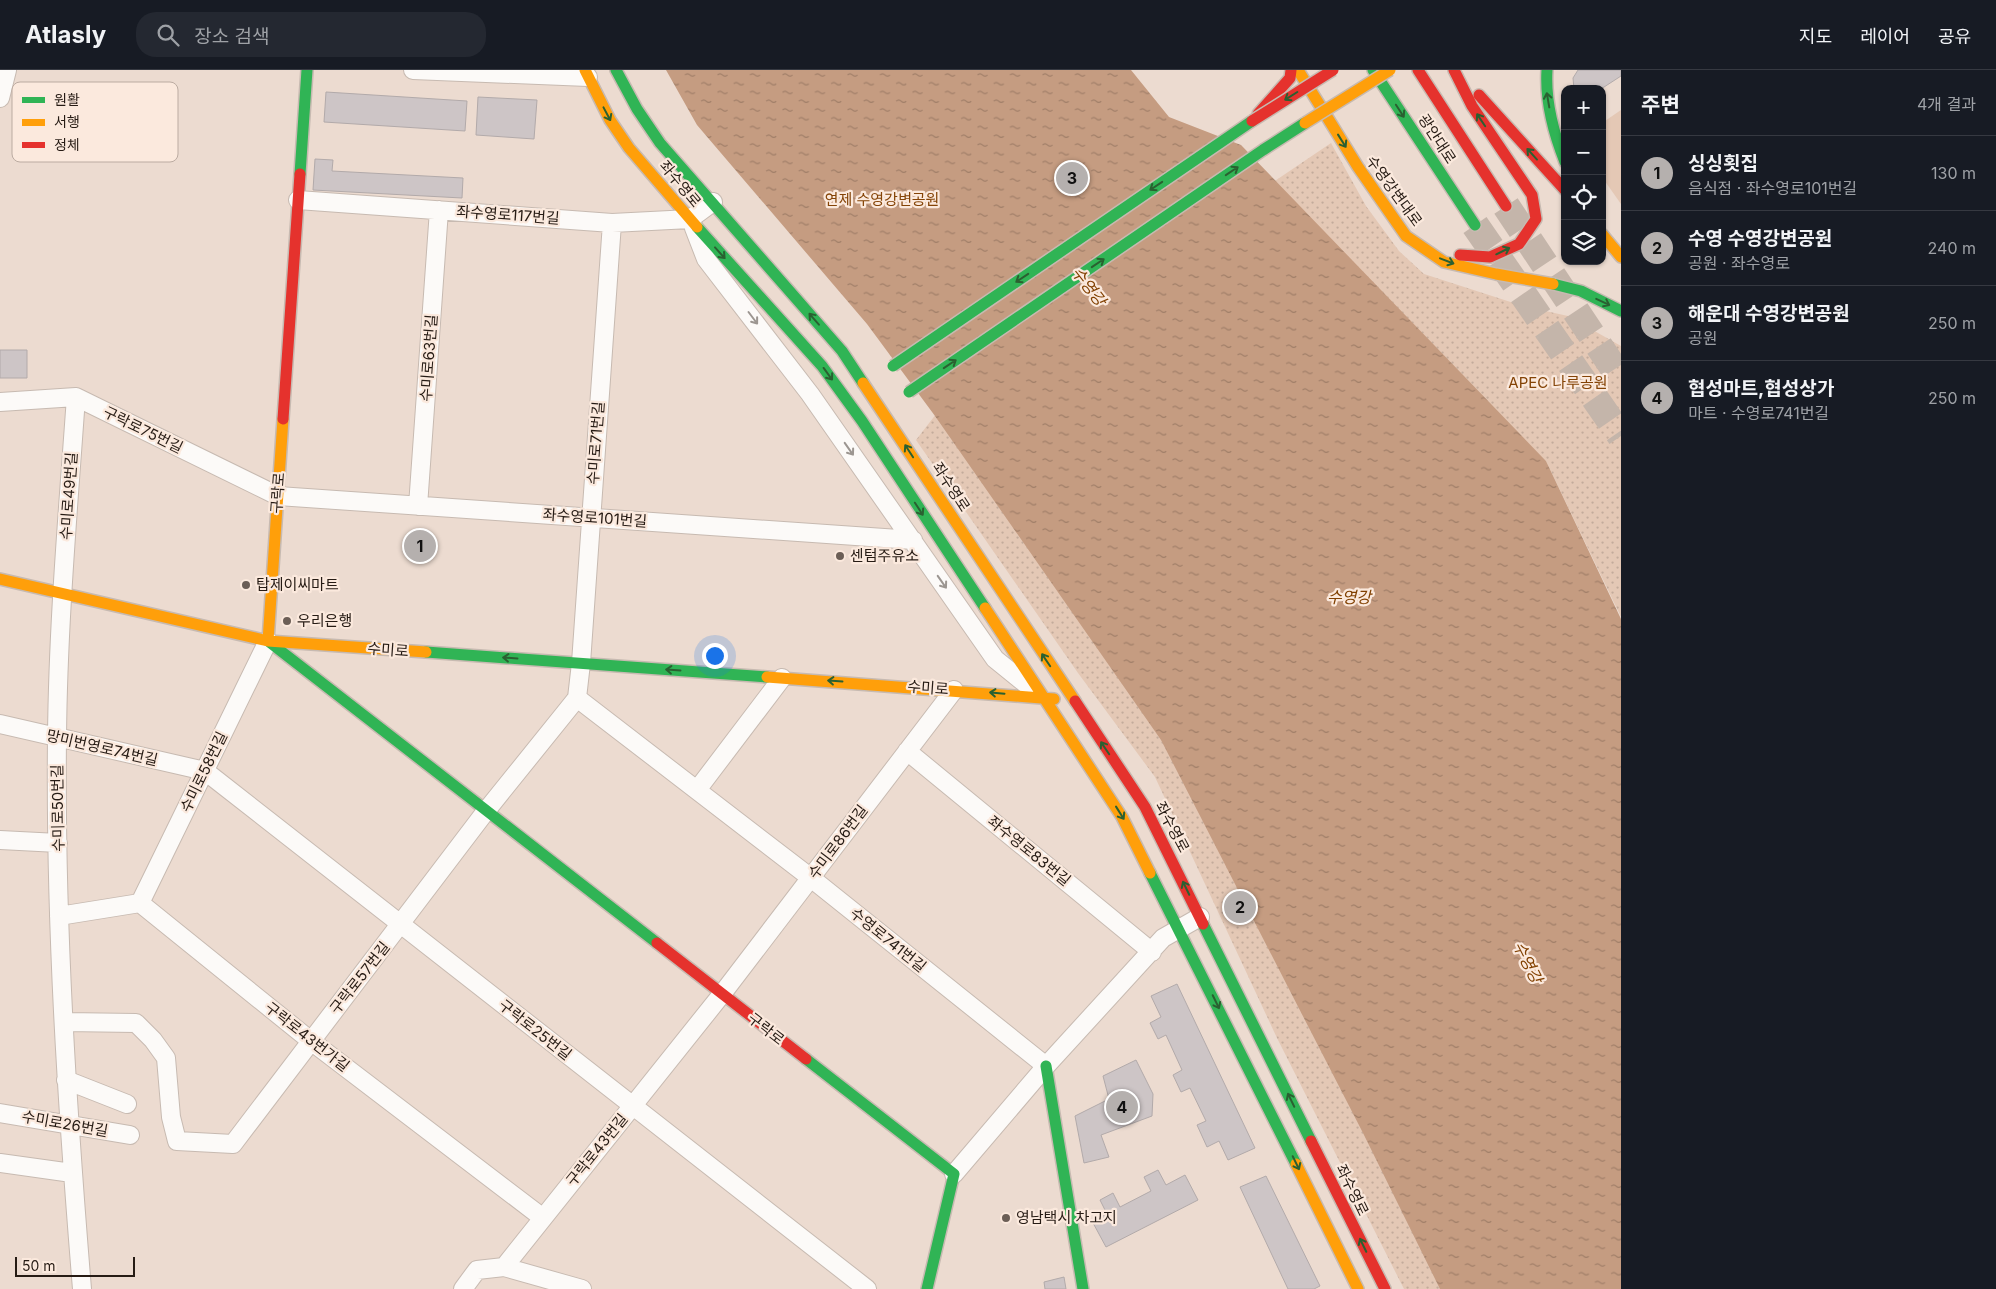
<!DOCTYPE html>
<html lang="ko">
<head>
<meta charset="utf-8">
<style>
	:root { --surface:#171b24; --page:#242831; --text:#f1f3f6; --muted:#9ea1a6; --line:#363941; --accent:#b5b0ae }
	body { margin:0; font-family:Inter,"Noto Sans KR",sans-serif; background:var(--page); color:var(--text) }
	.controls { position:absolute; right:15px; top:15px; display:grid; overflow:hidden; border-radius:10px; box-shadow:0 1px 4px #0004 }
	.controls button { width:45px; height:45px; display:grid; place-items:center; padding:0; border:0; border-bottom:1px solid var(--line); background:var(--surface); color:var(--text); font:25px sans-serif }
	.scale { position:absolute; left:15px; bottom:12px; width:120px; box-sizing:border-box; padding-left:5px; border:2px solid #261b14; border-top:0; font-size:14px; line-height:18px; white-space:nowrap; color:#261b14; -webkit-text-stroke:4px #fbe9dd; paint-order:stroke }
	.you { position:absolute; left:714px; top:585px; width:18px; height:18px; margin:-12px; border:4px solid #fff; border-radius:50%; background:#1a73e8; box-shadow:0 0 0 8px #1a73e833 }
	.badge { display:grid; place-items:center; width:32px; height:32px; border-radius:50%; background:var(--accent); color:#111; font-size:16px; font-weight:700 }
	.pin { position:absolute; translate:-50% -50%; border:2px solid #fff; box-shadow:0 1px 5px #0006 }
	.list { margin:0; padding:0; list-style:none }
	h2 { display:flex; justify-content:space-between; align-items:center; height:65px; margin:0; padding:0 20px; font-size:21px }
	h2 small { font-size:16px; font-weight:400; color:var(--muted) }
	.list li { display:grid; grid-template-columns:32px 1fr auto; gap:15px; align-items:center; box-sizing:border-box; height:75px; padding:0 20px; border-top:1px solid var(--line) }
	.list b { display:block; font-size:19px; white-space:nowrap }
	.list p { margin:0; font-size:16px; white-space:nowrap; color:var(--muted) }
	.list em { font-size:16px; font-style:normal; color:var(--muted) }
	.icon { flex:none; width:28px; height:28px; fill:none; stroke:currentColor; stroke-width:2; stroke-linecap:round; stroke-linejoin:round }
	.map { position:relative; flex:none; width:1621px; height:1219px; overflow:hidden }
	header { display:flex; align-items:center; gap:30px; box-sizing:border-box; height:70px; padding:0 25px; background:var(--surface); border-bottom:1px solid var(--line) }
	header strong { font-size:24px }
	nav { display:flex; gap:28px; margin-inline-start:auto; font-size:18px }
	.search { width:350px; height:45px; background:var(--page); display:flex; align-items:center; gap:12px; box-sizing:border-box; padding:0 18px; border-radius:20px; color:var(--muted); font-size:19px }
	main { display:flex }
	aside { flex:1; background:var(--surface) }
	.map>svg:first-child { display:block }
	.grass { fill:url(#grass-dots) }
	.pitch { fill:#e4c8b5 }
	.water { fill:url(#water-ripples) }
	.building { fill:#cdc5c6; stroke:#b2aaaa }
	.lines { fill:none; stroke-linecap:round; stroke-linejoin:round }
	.highway-tunnel { stroke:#c4b5aa; stroke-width:28; stroke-dasharray:28 14; stroke-linecap:butt }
	.street-casing { stroke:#c7bab1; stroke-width:20 }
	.fast-casing { stroke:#c7bab1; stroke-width:14 }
	.slow-casing { stroke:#c7bab1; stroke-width:14 }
	.jam-casing { stroke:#c7bab1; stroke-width:14 }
	.street { stroke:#fcfaf8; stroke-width:18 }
	.fast { stroke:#30b455; stroke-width:11 }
	.slow { stroke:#ff9f0a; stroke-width:11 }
	.jam { stroke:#e5322d; stroke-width:11 }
	.fast-bridge-casing { stroke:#c7bab1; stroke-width:14; stroke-linecap:butt }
	.slow-bridge-casing { stroke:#c7bab1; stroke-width:14; stroke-linecap:butt }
	.jam-bridge-casing { stroke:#c7bab1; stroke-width:14; stroke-linecap:butt }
	.fast-bridge { stroke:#30b455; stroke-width:11 }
	.slow-bridge { stroke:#ff9f0a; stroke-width:11 }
	.jam-bridge { stroke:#e5322d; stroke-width:11 }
	.oneway { stroke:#2a6031 }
	.oneway2 { stroke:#9c9691 }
	.poi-dot { fill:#6b5e56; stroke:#fbe9dd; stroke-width:2 }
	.labels { text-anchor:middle; stroke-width:4.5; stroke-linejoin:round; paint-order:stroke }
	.street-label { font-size:15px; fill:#261b14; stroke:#fbe9dd }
	.park-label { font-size:15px; fill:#844306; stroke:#fbe9dd }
	.poi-label { font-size:15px; fill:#261b14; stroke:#fbe9dd; text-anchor:start }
	.water-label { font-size:16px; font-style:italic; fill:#814001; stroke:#fbe9dd }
	.key { fill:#fbe9dd; stroke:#bbaba1; stroke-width:1 }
	.key-label { font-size:14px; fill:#261b14 }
</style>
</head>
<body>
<header>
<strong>Atlasly</strong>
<div class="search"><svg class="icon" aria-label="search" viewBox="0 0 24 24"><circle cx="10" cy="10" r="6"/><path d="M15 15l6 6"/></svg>장소 검색</div>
<nav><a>지도</a><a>레이어</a><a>공유</a></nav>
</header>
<main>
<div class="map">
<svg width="1621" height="1219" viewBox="0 0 1621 1219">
	<defs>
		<pattern id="grass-dots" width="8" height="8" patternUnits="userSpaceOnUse" patternTransform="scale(1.25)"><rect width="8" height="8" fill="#e4c8b5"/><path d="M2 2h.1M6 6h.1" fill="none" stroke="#c3ab9b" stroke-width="1.8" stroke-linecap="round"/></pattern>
		<pattern id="water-ripples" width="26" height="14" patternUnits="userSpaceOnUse" patternTransform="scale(1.25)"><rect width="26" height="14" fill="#c59c81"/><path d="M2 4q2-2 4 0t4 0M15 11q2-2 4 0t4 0" fill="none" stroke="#a07e68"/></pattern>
	</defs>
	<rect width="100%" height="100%" fill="#ecdbd0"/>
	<path class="grass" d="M1331 73 1366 136 1399 181 1424 204 1523 236 1568 246 1621 276V547L1546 391 1266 117Z
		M950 326 1186 682 1455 1219H1404L1277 968 1155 707 1078 603 916 370Z"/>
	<path class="pitch" d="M1621 40V134L1602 107V53Z"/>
	<path class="water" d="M666 0H1131L1169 47 1241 75 1546 391 1621 549V1219H1440L1363 1063 1161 670 935 346 867 254 697 55Z"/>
	<path class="building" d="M1578 0H1621V6L1601 19H1574L1573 8Z
		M326 22 467 31 465 61 324 52Z
		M478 27 537 30 534 69 476 65Z
		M315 89 333 90 332 101 463 108 462 128 313 120Z
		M0 280H27V308H0Z
		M1177 914 1255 1078 1228 1090 1219 1071 1207 1077 1197 1055 1206 1051 1190 1018 1181 1022 1173 1005 1182 1000 1166 965 1158 969 1150 953 1161 947 1151 926Z
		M1136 990 1153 1024 1152 1046 1101 1065 1109 1087 1084 1093 1075 1046 1109 1029 1103 1006Z
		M1158 1100 1166 1115 1185 1105 1198 1130 1106 1177 1092 1151 1107 1144 1100 1130 1113 1123 1120 1137 1151 1121 1144 1107Z
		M1266 1106 1320 1216 1314 1219H1288L1240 1117Z
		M1064 1207 1066 1219H1045L1044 1212Z"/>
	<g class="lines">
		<path class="highway-tunnel" d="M1506 136 1621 309
			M1475 155 1621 366"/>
		<defs>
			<path id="street" d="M413 0 588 7
				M0 28 7 0
				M298 130 612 153 690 149 713 132
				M612 153 581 593 577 628 811 808 1046 996
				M694 158 706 189 810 324 995 589 1032 619
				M76 327C68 441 58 554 57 668 55 852 67 1036 82 1219
				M0 332 76 327 278 426 913 470
				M418 436 439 140
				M0 654 205 701 867 1219
				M907 681 1152 882
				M697 720 782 608
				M0 770 58 773
				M140 833 268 571
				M59 846 140 833 311 971 543 1148
				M65 952 136 953 153 970 166 988 171 1047 177 1071 233 1074 486 741 577 628
				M66 1010 127 1034
				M0 1043 130 1065
				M0 1093 72 1103
				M954 1104 1046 996 1163 868 1200 847
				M504 1197 722 924 954 620
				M463 1219 477 1200 504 1197 582 1219"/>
			<path id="fast" d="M616 0 637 39 660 73 842 281 863 313
				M1373 0 1475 155
				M1547 0C1545 32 1553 62 1565 92
				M300 104 307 0
				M697 157 822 296 862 351 985 538
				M1553 214 1581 221 1621 241
				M268 571 657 873
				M426 582 767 607
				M1150 803 1296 1094
				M1203 854 1311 1071
				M806 989 954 1104 927 1219
				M1046 996 1083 1219"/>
			<path id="slow" d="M585 0 610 50 629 78 697 157
				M1298 0 1358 97 1406 166 1444 192 1496 204 1553 214
				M1602 164 1621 187
				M863 313 1075 631
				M0 509 268 571 426 582
				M985 538 1122 747 1150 803
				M268 571 283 349
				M767 607 1054 629
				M1296 1094 1358 1219"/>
			<path id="jam" d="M1418 0 1506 136
				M1454 0 1472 36 1532 125 1536 149 1519 174 1490 187 1460 185
				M1479 25 1565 120
				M1258 44 1290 8 1291 0
				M283 349 300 104
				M1075 631 1145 737 1203 854
				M657 873 806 989
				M1311 1071 1385 1219"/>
		</defs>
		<use href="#street" class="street-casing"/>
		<use href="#fast" class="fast-casing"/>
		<use href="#slow" class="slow-casing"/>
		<use href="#jam" class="jam-casing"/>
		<use href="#street" class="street"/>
		<use href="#fast" class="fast"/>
		<use href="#slow" class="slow"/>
		<use href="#jam" class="jam"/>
		<defs>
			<path id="fast-bridge" d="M893 296 1252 51
				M909 322 1263 80 1305 53"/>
			<path id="slow-bridge" d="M1305 53 1390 0"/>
			<path id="jam-bridge" d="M1252 51 1333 0"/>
		</defs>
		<use href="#fast-bridge" class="fast-bridge-casing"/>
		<use href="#slow-bridge" class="slow-bridge-casing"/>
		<use href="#jam-bridge" class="jam-bridge-casing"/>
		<use href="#fast-bridge" class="fast-bridge"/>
		<use href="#slow-bridge" class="slow-bridge"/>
		<use href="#jam-bridge" class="jam-bridge"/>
	</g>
	<defs><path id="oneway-shaft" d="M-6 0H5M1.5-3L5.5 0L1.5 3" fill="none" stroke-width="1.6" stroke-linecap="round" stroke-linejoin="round" transform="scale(1.25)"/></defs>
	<g class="oneway">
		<use href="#oneway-shaft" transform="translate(1291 26) rotate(148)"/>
		<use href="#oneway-shaft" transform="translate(1548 30) rotate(-100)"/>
		<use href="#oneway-shaft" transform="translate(1400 41) rotate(57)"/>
		<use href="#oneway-shaft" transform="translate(607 44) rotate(62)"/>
		<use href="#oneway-shaft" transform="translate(1481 50) rotate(-124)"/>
		<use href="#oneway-shaft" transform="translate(1342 71) rotate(58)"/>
		<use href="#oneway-shaft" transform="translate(1532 84) rotate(-132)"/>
		<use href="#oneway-shaft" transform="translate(1232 101) rotate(-34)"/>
		<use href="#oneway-shaft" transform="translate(1156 116) rotate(146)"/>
		<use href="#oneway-shaft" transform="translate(1503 181) rotate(-26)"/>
		<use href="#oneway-shaft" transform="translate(720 183) rotate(48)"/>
		<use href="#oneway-shaft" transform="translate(1447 191) rotate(21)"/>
		<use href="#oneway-shaft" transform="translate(1098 193) rotate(-34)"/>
		<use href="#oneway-shaft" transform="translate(1022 208) rotate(146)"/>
		<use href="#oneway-shaft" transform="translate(1603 232) rotate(25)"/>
		<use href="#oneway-shaft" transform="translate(814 249) rotate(-131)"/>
		<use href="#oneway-shaft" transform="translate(950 294) rotate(-34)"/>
		<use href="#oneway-shaft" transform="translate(828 304) rotate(54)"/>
		<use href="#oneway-shaft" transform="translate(909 381) rotate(-123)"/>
		<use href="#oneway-shaft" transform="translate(919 439) rotate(57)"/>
		<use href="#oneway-shaft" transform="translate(510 588) rotate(-176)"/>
		<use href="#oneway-shaft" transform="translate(1046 590) rotate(-124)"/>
		<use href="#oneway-shaft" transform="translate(673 600) rotate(-176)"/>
		<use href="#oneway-shaft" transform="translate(835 611) rotate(-176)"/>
		<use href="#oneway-shaft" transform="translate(997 623) rotate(-175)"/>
		<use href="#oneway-shaft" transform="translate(1105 678) rotate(-124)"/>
		<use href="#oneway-shaft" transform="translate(1120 743) rotate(58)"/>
		<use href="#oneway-shaft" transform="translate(1186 818) rotate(-116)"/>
		<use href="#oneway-shaft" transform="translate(1216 932) rotate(64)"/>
		<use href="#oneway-shaft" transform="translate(1291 1030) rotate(-116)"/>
		<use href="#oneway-shaft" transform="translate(1296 1093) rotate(64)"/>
		<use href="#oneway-shaft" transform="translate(1363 1175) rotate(-116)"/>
	</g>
	<g class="oneway2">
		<use href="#oneway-shaft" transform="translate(753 248) rotate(53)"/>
		<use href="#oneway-shaft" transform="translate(849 379) rotate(55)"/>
		<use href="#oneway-shaft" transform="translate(942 512) rotate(55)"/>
	</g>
	<g class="poi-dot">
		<circle cx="840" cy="486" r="5"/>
		<circle cx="246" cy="515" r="5"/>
		<circle cx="287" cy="551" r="5"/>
		<circle cx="1006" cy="1148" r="5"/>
	</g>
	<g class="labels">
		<g class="street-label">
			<text transform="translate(1437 69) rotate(57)" y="5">광안대로</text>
			<text transform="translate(680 114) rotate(50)" y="5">좌수영로</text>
			<text transform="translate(1394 121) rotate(54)" y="5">수영강변대로</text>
			<text transform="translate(508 145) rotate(4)" y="5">좌수영로117번길</text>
			<text transform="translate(429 288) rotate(-86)" y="5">수미로63번길</text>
			<text transform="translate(143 360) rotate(26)" y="5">구락로75번길</text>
			<text transform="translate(596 373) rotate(-86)" y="5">수미로71번길</text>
			<text transform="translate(951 417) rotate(57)" y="5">좌수영로</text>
			<text transform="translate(278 423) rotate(-86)" y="5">구락로</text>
			<text transform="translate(69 426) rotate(-86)" y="5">수미로49번길</text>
			<text transform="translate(595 448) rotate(4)" y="5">좌수영로101번길</text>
			<text transform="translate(388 580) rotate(4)" y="5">수미로</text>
			<text transform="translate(928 618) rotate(4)" y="5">수미로</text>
			<text transform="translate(102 678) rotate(13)" y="5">망미번영로74번길</text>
			<text transform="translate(204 702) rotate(-64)" y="5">수미로58번길</text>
			<text transform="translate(58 738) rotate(-91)" y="5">수미로50번길</text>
			<text transform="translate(1172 757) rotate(62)" y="5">좌수영로</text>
			<text transform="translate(838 772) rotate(-53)" y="5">수미로86번길</text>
			<text transform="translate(1029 781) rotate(39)" y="5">좌수영로83번길</text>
			<text transform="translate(888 870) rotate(39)" y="5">수영로741번길</text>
			<text transform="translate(360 908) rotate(-52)" y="5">구락로57번길</text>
			<text transform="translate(766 959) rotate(38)" y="5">구락로</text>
			<text transform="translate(535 960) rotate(38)" y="5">구락로25번길</text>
			<text transform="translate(307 967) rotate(38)" y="5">구락로43번가길</text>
			<text transform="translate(65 1054) rotate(10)" y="5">수미로26번길</text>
			<text transform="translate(597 1080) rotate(-51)" y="5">구락로43번길</text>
			<text transform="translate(1352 1120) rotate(64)" y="5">좌수영로</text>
		</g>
		<g class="park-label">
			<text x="882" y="135">연제 수영강변공원</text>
			<text x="1558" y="318">APEC 나루공원</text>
		</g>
		<g class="poi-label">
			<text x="850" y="491">센텀주유소</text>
			<text x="256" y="520">탑제이씨마트</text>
			<text x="297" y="556">우리은행</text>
			<text x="1016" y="1153">영남택시 차고지</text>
		</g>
		<g class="water-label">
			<text transform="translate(1089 216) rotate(52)" y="6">수영강</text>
			<text x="1349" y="533">수영강</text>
			<text transform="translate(1528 892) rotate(63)" y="6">수영강</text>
		</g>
	</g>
	<rect x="12" y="12" width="166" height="80" rx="8" class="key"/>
	<rect x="22" y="27" width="23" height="6" fill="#30b455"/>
	<rect x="22" y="49" width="23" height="7" fill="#ff9f0a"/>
	<rect x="22" y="72" width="23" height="6" fill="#e5322d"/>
	<g class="key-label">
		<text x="54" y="35">원활</text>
		<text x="54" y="57">서행</text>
		<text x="54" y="80">정체</text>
	</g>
</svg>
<div class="controls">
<button>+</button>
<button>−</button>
<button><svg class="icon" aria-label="locate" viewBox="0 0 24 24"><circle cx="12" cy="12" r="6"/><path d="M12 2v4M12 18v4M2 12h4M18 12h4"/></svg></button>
<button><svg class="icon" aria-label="layers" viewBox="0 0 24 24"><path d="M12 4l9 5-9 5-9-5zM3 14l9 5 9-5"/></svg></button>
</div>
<div class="scale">50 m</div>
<div class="you"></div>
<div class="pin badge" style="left:420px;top:476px">1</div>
<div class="pin badge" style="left:1240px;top:837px">2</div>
<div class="pin badge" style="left:1072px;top:108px">3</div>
<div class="pin badge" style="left:1122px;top:1037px">4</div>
</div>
<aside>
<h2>주변<small>4개 결과</small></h2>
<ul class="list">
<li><span class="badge">1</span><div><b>싱싱횟집</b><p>음식점 · 좌수영로101번길</p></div><em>130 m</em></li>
<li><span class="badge">2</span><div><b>수영 수영강변공원</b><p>공원 · 좌수영로</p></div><em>240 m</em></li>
<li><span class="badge">3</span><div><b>해운대 수영강변공원</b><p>공원</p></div><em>250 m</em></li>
<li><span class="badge">4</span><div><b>협성마트,협성상가</b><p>마트 · 수영로741번길</p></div><em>250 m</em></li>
</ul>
</aside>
</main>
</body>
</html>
